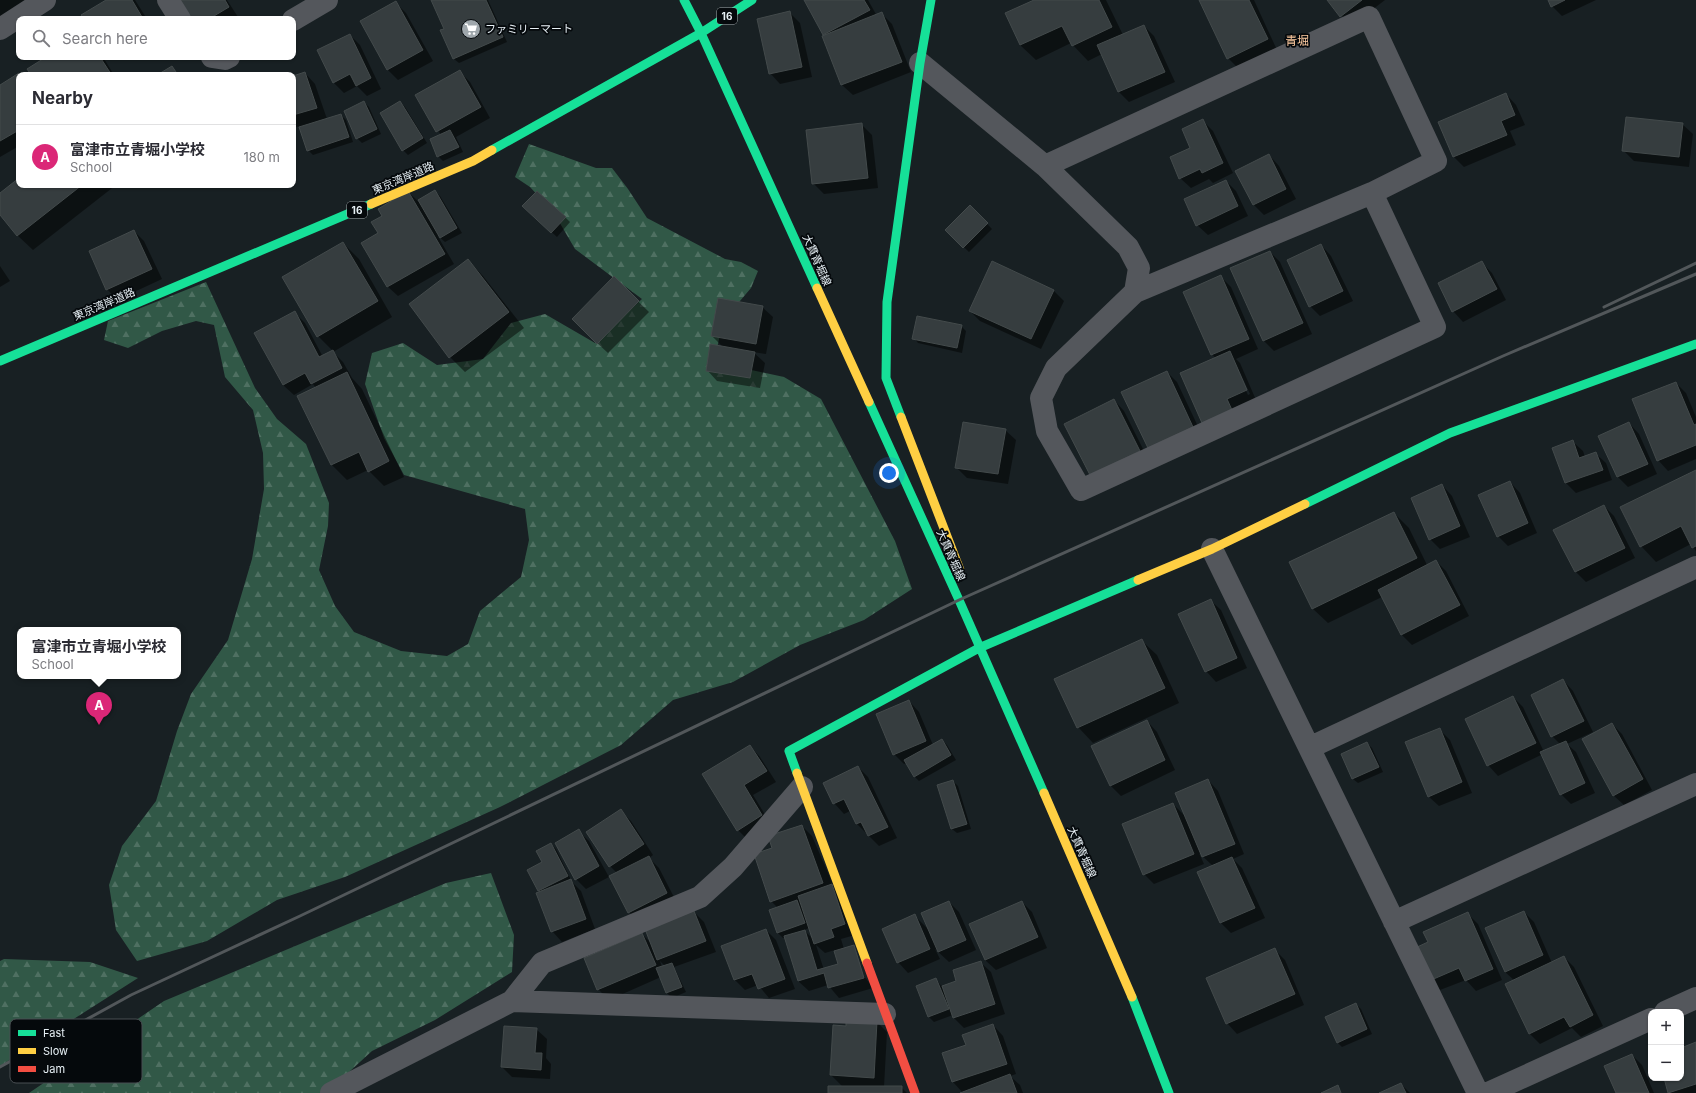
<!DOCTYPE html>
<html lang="en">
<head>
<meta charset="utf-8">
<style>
	:root { --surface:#fff; --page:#f7f7f7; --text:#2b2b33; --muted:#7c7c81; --line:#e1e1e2; --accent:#db2777 }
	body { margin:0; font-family:Inter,"Noto Sans JP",sans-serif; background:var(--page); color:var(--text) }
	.controls { position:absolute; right:12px; bottom:12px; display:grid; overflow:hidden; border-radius:8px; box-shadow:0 1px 3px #0004 }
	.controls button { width:36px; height:36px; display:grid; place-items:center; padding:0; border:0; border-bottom:1px solid var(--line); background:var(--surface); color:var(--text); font:20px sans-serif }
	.you { position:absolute; left:889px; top:473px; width:14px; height:14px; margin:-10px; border:3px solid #fff; border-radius:50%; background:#1a73e8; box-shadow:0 0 0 6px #1a73e833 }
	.badge { display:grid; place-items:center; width:26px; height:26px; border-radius:50%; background:var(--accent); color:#fff; font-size:13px; font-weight:700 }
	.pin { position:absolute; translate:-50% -33px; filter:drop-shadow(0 1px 2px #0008) }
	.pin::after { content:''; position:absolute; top:21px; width:14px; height:12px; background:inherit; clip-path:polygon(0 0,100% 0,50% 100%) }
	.popup { position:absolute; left:17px; top:627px; width:164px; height:52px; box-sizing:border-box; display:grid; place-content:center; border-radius:8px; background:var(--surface); filter:drop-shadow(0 1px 3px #0005); font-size:13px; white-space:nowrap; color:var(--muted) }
	.popup b { font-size:15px; color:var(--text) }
	.popup::after { content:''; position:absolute; left:50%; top:100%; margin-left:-8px; border:8px solid transparent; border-top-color:var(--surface) }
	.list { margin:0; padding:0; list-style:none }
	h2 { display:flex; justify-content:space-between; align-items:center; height:52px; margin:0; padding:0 16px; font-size:17px }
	h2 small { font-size:13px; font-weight:400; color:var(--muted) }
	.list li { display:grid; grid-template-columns:26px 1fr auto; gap:12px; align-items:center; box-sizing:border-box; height:64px; padding:0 16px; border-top:1px solid var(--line) }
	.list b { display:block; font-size:15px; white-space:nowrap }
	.list p { margin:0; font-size:13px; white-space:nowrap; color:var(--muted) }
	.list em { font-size:13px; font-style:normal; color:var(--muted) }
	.icon { flex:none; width:22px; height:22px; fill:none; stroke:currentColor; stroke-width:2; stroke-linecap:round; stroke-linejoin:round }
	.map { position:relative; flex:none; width:1696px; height:1093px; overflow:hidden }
	.search { position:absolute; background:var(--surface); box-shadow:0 1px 3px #0004; left:16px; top:16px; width:280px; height:44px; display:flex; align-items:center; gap:10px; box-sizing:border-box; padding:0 14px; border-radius:8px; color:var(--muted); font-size:15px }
	.panel { position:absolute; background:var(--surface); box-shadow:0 1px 3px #0004; left:16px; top:72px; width:280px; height:116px; border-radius:8px }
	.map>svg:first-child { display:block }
	.forest { fill:url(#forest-firs) }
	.shadow { fill:#0007; fill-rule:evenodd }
	.building { fill:#363d3f; stroke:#434a4b }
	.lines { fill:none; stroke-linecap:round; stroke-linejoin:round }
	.street { stroke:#54575c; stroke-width:22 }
	.fast { stroke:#16e098; stroke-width:9 }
	.slow { stroke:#ffcf43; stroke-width:9 }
	.jam { stroke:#f24e42; stroke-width:9 }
	.rail { stroke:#52575a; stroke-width:3 }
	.labels { text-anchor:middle; stroke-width:3.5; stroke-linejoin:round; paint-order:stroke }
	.shield { fill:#05090c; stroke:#a3abaf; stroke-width:1 }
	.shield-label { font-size:10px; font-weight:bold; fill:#e7f0f5 }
	.poi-label { font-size:11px; fill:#e7f0f5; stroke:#05090c; text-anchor:start }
	.street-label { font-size:11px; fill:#e7f0f5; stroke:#05090c }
	.neighbourhood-label { font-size:12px; fill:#fcc99f; stroke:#05090c }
	.key { fill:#05090c; stroke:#494e52; stroke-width:1 }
	.key-label { font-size:11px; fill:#e7f0f5 }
</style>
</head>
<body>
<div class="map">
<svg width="1696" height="1093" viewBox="0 0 1696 1093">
	<defs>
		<pattern id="forest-firs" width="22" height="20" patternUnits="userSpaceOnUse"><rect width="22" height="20" fill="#315847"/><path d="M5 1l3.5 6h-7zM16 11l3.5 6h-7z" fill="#4f7062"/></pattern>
	</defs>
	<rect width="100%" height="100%" fill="#182023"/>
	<path class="forest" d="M529 144 596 168H612L628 189 647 218 725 259 741 262 758 271 751 288 723 321 716 353 733 366 784 377 821 399 895 541 912 589 864 620 800 645 733 682 673 700 621 745 500 807 345 877 277 900 207 941 137 961 116 930 109 885 122 846 156 801 177 731 191 694 228 640 252 559 264 489 263 453 253 410 225 377 214 325 196 321 162 331 128 348 104 340 108 321 206 282 255 388 277 419 306 444 329 503 328 526 319 570 335 606 354 632 401 651 447 656 468 644 480 611 521 577 529 540 525 509 404 475 384 438 365 384 372 353 403 343 437 365 483 359 511 323 545 314 595 343 642 299 575 249 554 213 530 187 515 177Z
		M491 873 514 935 512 972 435 1020 372 1051 326 1093H29L164 1001 446 883Z
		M4 959 90 962 138 978 0 1066V961Z"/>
	<path class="shadow" d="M0 0H28L0 21Z
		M108 0H135L147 19H85Z
		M179 0H227L238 17 235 19H191Z
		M432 0H488L507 42 459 63 454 59 442 31 445 29Z
		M805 0H868L877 16 882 14 892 24 911 72 853 95 842 85 823 37 825 36Z
		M1036 0H1106L1123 35 1144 26 1154 36 1175 82 1129 102 1119 92 1102 54 1088 61 1071 43 1036 60 1020 45Z
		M1200 0H1254L1277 50 1238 68 1228 58Z
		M1328 0H1385L1351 26Z
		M1549 0H1596L1562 16 1552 6Z
		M396 3 406 13 433 61 398 80 387 69Z
		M790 13 800 23 812 77 780 84 770 73Z
		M350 35 360 45 381 89 367 96 357 86 344 93 333 82Z
		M48 57H103L114 75H32L28 69Z
		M459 71 470 82 490 118 456 137 463 152 443 161 438 156 441 135 417 95Z
		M305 73 315 84 327 119 341 115 346 120 353 142 313 155 308 150 300 126 293 128V77Z
		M19 75V146L0 157V86Z
		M1506 94 1516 105 1525 125 1510 131 1516 145 1464 167 1454 157Z
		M364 102 369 107 381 134 362 143 357 138Z
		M400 102 405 107 427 143 408 155 403 150Z
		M1203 121 1213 131 1233 173 1213 183 1209 179 1191 188 1180 178Z
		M861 124 872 135 878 188 824 194 813 183Z
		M1682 124 1693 134 1689 167 1634 161 1623 150Z
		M1269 155 1279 166 1296 199 1264 215 1254 205 1237 171Z
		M19 180V185H116L33 250 17 235 0 213V195Z
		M1226 181 1236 191 1248 216 1208 235 1197 225Z
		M435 191 440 196 462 233 445 242 437 235 454 264 398 296 387 286 379 233 383 216 408 192 418 201Z
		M970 206 992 229 969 252 946 230Z
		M529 211 565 217 570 222 557 237Z
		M134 231 144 241 162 279 117 300 107 289Z
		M343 243 359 259 392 317 333 352 343 362 352 378 362 389 404 477 384 486 368 470 347 480 332 465 299 396 316 388 313 384 294 395 283 385 295 313 305 323 323 357 333 351 318 336Z
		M1321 245 1331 256 1353 301 1320 316 1310 306Z
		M1270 252 1280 262 1312 334 1274 351 1264 341Z
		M468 260 483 276 524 328 465 372 450 357Z
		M1482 263 1492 273 1506 300 1463 322 1453 311Z
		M0 266 10 281 0 287Z
		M1220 276 1231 287 1258 349 1236 359 1240 363 1256 400 1213 432 1216 359 1212 354ZM1234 364H1236L1250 394 1248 395Z
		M614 278 649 312 608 353 583 330Z
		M1054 291 1064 301 1041 349 980 321 970 311Z
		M762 307 773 317 766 354 753 352 765 363 760 388 717 381 707 370 724 348 712 336Z
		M961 326 966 331 962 353 918 343 914 338Z
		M1167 372 1177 382 1203 437 1149 448Z
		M1676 383 1686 393 1696 417V459L1668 471 1658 460Z
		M1114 400 1124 411 1149 461 1101 485Z
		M1629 423 1639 434 1657 474 1628 487 1618 477Z
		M1005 430 1016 440 1008 484 967 478 956 467Z
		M1572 441 1583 451 1585 457 1595 453 1606 463 1612 480 1576 493 1566 483 1553 448Z
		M1696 471V551L1691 544 1656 562 1641 546Z
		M1510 482 1520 493 1537 533 1508 546 1498 536Z
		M1442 485 1452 496 1470 537 1440 549 1430 539Z
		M1604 506 1614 516 1635 558 1586 582 1576 572 1555 530Z
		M1394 513 1409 528 1427 565 1436 561 1446 571 1469 616 1412 645 1401 634 1382 597 1328 623 1312 608Z
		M1210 600 1221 610 1247 668 1216 682 1206 671Z
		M1141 640 1157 655 1179 703 1093 743 1078 727Z
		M1563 680 1573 691 1593 732 1567 744 1576 752 1595 793 1571 804 1561 794 1543 754 1498 776 1488 765 1513 697 1523 707 1544 752 1560 744 1552 736Z
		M909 701 919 712 933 745 942 740 947 745 956 760 919 781 914 776 907 763 904 764 894 754Z
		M1147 721 1157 732 1175 770 1121 796 1110 785Z
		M1612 724 1622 734 1652 790 1624 805 1613 795Z
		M1439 729 1450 740 1472 793 1439 806 1428 796Z
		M1367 743 1372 748 1383 772 1358 783 1353 779Z
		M750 746 760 757 776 782 753 795 772 826 748 840 738 830 704 774Z
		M858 767 868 777 897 838 879 846 857 824 850 811 844 814 834 803Z
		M1208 780 1218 791 1244 854 1233 859 1242 868 1265 918 1231 933 1221 923 1199 872 1213 866 1199 853 1204 864 1154 884 1144 874 1173 804 1186 817Z
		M953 781 958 786 971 829 957 833 952 829Z
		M621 811 631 821 653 855 649 858 659 868 677 903 639 922 629 912 617 873 610 866Z
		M802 826 812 836 855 935 841 939 844 949 873 988 839 998 828 985 809 991 798 981 785 937 783 938 778 933 770 911 778 908 771 901 773 848ZM809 928 813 939 804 930ZM816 945 825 953 835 950 839 965 824 970Z
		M578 831 589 841 609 877 586 889 576 879Z
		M551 844 556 849 572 882 581 891 595 929 562 942 552 931 540 892 528 870 543 862Z
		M949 902 959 912 976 950 949 962 935 949 940 959 908 973 898 962 915 916 928 929Z
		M1022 902 1032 912 1047 948 996 970 985 960Z
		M694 912 704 922 716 952 674 967 686 992 672 998 667 993 661 977 609 1000 598 989 642 934 652 944ZM660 961 665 966 662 967Z
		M1524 912 1534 922 1552 963 1564 957 1574 967 1603 1026 1581 1037 1572 1028 1540 1044 1530 1034 1515 981 1505 972Z
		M1468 914 1478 924 1502 980 1476 991 1466 980 1440 990 1430 980 1429 943Z
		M766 930 776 940 795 989 769 998 758 985 745 990 735 980Z
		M1274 949 1285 960 1304 1005 1237 1034 1227 1023Z
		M980 962 991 972 1005 1014 964 1028 954 1018 953 1015 934 1022 929 1017 917 987 936 979 942 987 958 982Z
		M1356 1004 1361 1009 1372 1034 1342 1047 1337 1042Z
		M877 1022 887 1032 884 1087H901L907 1093H829L843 1087 831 1075 846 1027Z
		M993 1025 1003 1036 1016 1074 1010 1076 1020 1085 1023 1093H963L953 1082 943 1054 967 1046Z
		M536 1029 547 1039 546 1058 551 1064 550 1079 512 1077 502 1067Z
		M1696 1044V1093H1669L1665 1078H1681V1049Z
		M1632 1055 1642 1065 1654 1093H1617Z
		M1401 1084 1410 1093H1381Z"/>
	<path class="building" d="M106 0H132L142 17 139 19H84L81 15Z
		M178 0H225L229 7 209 19H190Z
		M431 0H486L503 37 453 59 440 30 444 29Z
		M804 0H864L870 10 823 35Z
		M1034 0H1099L1112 27 1072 46 1062 26 1020 45 1005 13Z
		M1199 0H1249L1268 39 1227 59Z
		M1327 0H1362L1340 17Z
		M1548 0H1565L1551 7Z
		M396 1 423 50 387 70 360 21Z
		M790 11 802 67 769 74 757 19Z
		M882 12 902 62 841 85 822 36Z
		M1144 25 1165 72 1118 92 1097 45Z
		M350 34 371 78 356 86 350 74 333 83 317 50Z
		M46 57H100L111 74 31 75 27 69Z
		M172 66 178 75H157Z
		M460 70 481 107 436 132 415 95Z
		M305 72 317 108 293 115V76Z
		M19 73V130L0 141V85Z
		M1506 93 1515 115 1501 121 1507 135 1453 157 1438 122Z
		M364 101 377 129 356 139 344 111Z
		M400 101 423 138 402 151 380 113Z
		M341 114 349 137 307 151 299 127Z
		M1626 117 1683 123 1679 157 1622 151Z
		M1203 119 1223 163 1202 173 1200 169 1179 179 1170 157 1190 148 1182 129Z
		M862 123 868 178 812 184 806 130Z
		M450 130 459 147 437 157 430 139Z
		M1269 154 1286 189 1253 205 1235 171Z
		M19 178V185H82L17 236 0 215V193Z
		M1226 180 1238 206 1196 226 1184 199Z
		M435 190 457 228 440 238 418 200Z
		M408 191 445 254 387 287 361 243 378 233 371 222 382 216 378 209Z
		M537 191 566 217 551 233 522 206Z
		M970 205 988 223 963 248 945 230Z
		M134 230 152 269 106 290 89 251Z
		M343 242 378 301 317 337 282 277Z
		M1321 244 1343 291 1309 307 1287 260Z
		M1270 251 1303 323 1263 341 1230 268Z
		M468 259 509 312 449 358 409 304Z
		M992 261 1054 290 1031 339 969 311Z
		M1482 261 1497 289 1452 312 1438 283Z
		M1221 275 1249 339 1211 355 1183 292Z
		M614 276 639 301 597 344 572 319Z
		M718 298 763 306 756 344 711 336Z
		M295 311 319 357 333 350 342 368 311 384 305 373 283 385 254 333Z
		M917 316 962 325 957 348 912 339Z
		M710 344 755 352 750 378 706 371Z
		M1230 351 1247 390 1227 399 1232 410 1202 423 1180 373Z
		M1167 371 1193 427 1148 448 1121 392Z
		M347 372 389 461 368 472 359 452 331 465 297 396Z
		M1676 382 1694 425 1696 424V445L1657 461 1632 399Z
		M1114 399 1140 451 1090 475 1064 424Z
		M963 422 1006 429 998 474 955 468Z
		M1629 422 1648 464 1617 477 1598 436Z
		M1573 440 1579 458 1596 452 1603 470 1565 483 1552 448Z
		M1696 470V546L1692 548 1681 526 1640 547 1620 507Z
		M1510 481 1528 523 1497 537 1478 495Z
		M1442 484 1460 526 1429 540 1411 498Z
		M1604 505 1625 548 1575 572 1553 530Z
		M1394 512 1417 558 1312 609 1289 562Z
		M1436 560 1460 605 1401 635 1378 590Z
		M1211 599 1237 658 1205 672 1178 614Z
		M1142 639 1165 688 1077 728 1054 679Z
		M1563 679 1584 721 1551 737 1531 695Z
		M1513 696 1536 743 1487 766 1465 719Z
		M909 700 926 741 893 755 876 714Z
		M1147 720 1165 760 1110 786 1091 746Z
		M1612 723 1643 779 1613 796 1582 739Z
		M1440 728 1462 782 1428 797 1405 742Z
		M942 739 951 755 914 777 904 760Z
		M1566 741 1585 783 1560 795 1540 752Z
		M1367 742 1379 767 1352 779 1341 754Z
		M750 745 767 771 744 785 762 815 737 831 702 774Z
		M858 766 888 827 868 836 861 822 856 824 844 799 833 804 823 783Z
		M1208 779 1235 844 1202 857 1175 793Z
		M953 780 967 824 951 829 937 785Z
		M1173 803 1194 854 1143 875 1122 824Z
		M621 809 644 844 609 867 586 832Z
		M802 825 823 883 770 902 754 854 772 848 768 836Z
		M579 829 599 866 575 880 555 843Z
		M551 843 568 876 538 891 527 870 542 862 536 851Z
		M649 856 667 893 628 913 609 876Z
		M1232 857 1255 908 1220 923 1197 872Z
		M571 879 586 919 551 932 536 893Z
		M832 884 845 924 831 929 834 937 814 944 798 896Z
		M797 900 805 923 777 933 769 910Z
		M949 901 966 940 938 952 921 913Z
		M1022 901 1038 937 985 960 969 924Z
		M694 911 706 941 657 960 645 929Z
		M1524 911 1543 955 1505 972 1485 928Z
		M1468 912 1493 969 1465 981 1459 968 1429 981 1415 948 1428 942 1423 932Z
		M915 914 930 949 897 963 882 929Z
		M766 929 785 979 758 989 752 974 734 980 721 946Z
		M805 930 817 970 838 964 834 951 854 945 864 978 828 988 824 973 798 981 784 936Z
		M642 933 656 965 597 990 584 958Z
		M1275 948 1295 994 1226 1024 1206 978Z
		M1564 956 1593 1015 1570 1027 1564 1017 1529 1034 1505 984Z
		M981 961 995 1004 953 1018 942 986 956 981 953 970Z
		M672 963 682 987 666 993 656 968Z
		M936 978 949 1009 928 1017 916 986Z
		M1356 1003 1367 1029 1337 1043 1325 1017Z
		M846 1019 877 1021 874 1078 830 1075 833 1025 846 1026Z
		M993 1024 1007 1064 952 1082 942 1053 966 1045 962 1035Z
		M504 1026 537 1028 535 1053H542L541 1070 501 1067Z
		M1696 1042V1084L1668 1093 1664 1078H1681V1048Z
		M1632 1054 1649 1093H1616L1604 1066Z
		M1010 1074 1017 1093H960Z
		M1401 1083 1406 1093H1379Z
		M1338 1085 1341 1093H1321Z
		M828 1086H902V1093H828Z"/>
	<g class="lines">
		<path class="street" d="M168 0 180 19
			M293 20 327 0
			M0 29 45 0
			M212 57 225 59 229 57
			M920 63 1045 166 1128 247 1139 268 1135 292 1056 368 1041 398 1047 431 1081 490 1435 327 1372 193
			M1045 166 1369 17 1436 161 1372 193 1135 292
			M1212 549C1302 730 1389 912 1478 1093
			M1311 747 1696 567
			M1394 922 1696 784
			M512 1001 542 963 700 897 733 867 802 787
			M1665 1012 1696 998
			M331 1093 512 1001 885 1014
			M1488 1093 1651 1019"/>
		<path class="fast" d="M684 0 701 33 817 288
			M492 150 701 33 752 0
			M0 361 371 204
			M869 402 959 600 1044 793
			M901 417 886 378 887 302 920 63 931 0
			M1305 504 1450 433 1696 344
			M797 773 789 751 979 648 1138 580
			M1132 997 1169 1093"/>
		<path class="slow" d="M371 204 473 161 492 150
			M817 288 869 402
			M901 417 960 570
			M1138 580 1212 549 1305 504
			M797 773 867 963
			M1044 793 1132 997"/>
		<path class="jam" d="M867 963 915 1093"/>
		<path class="rail" d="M1604 307 1696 263
			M0 1067 131 995 300 916 959 600 1503 356 1696 274"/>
	</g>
	<defs>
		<symbol id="supermarket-disc" viewBox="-11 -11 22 22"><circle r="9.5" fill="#9fa7ac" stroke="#05090c"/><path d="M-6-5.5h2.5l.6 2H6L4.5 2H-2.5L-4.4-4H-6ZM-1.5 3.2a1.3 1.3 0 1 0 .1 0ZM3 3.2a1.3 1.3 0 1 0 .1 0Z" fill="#fff"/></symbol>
	</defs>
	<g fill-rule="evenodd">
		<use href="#supermarket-disc" x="460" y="18" width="22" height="22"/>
	</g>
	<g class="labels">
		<g class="shield">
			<rect x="717" y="8" width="20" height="16" rx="3"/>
			<rect x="347" y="202" width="20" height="16" rx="3"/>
		</g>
		<g class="shield-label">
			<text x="727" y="20">16</text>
			<text x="357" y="214">16</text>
		</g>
		<g class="poi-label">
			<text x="485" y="33">ファミリーマート</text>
		</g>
		<g class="street-label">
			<text transform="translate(403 178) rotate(-23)" y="4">東京湾岸道路</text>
			<text transform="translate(817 260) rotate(66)" y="4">大貫青堀線</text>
			<text transform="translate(104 304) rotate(-23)" y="4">東京湾岸道路</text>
			<text transform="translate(951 555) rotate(66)" y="4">大貫青堀線</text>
			<text transform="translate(1082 852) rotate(66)" y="4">大貫青堀線</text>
		</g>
		<g class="neighbourhood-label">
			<text x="1297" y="45">青堀</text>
		</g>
	</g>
	<rect x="10" y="1019" width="132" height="64" rx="6" class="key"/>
	<rect x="18" y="1030" width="18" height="6" fill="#16e098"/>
	<rect x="18" y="1048" width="18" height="6" fill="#ffcf43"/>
	<rect x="18" y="1066" width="18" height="6" fill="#f24e42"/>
	<g class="key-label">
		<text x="43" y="1037">Fast</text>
		<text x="43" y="1055">Slow</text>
		<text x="43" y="1073">Jam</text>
	</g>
</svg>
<div class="controls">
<button>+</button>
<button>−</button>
</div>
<div class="you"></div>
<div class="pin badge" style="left:99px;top:725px">A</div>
<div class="popup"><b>富津市立青堀小学校</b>School</div>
<div class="search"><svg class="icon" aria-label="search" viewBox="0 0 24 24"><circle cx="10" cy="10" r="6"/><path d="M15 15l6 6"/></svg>Search here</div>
<section class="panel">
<h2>Nearby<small></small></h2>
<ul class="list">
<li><span class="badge">A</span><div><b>富津市立青堀小学校</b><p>School</p></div><em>180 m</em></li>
</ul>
</section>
</div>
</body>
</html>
